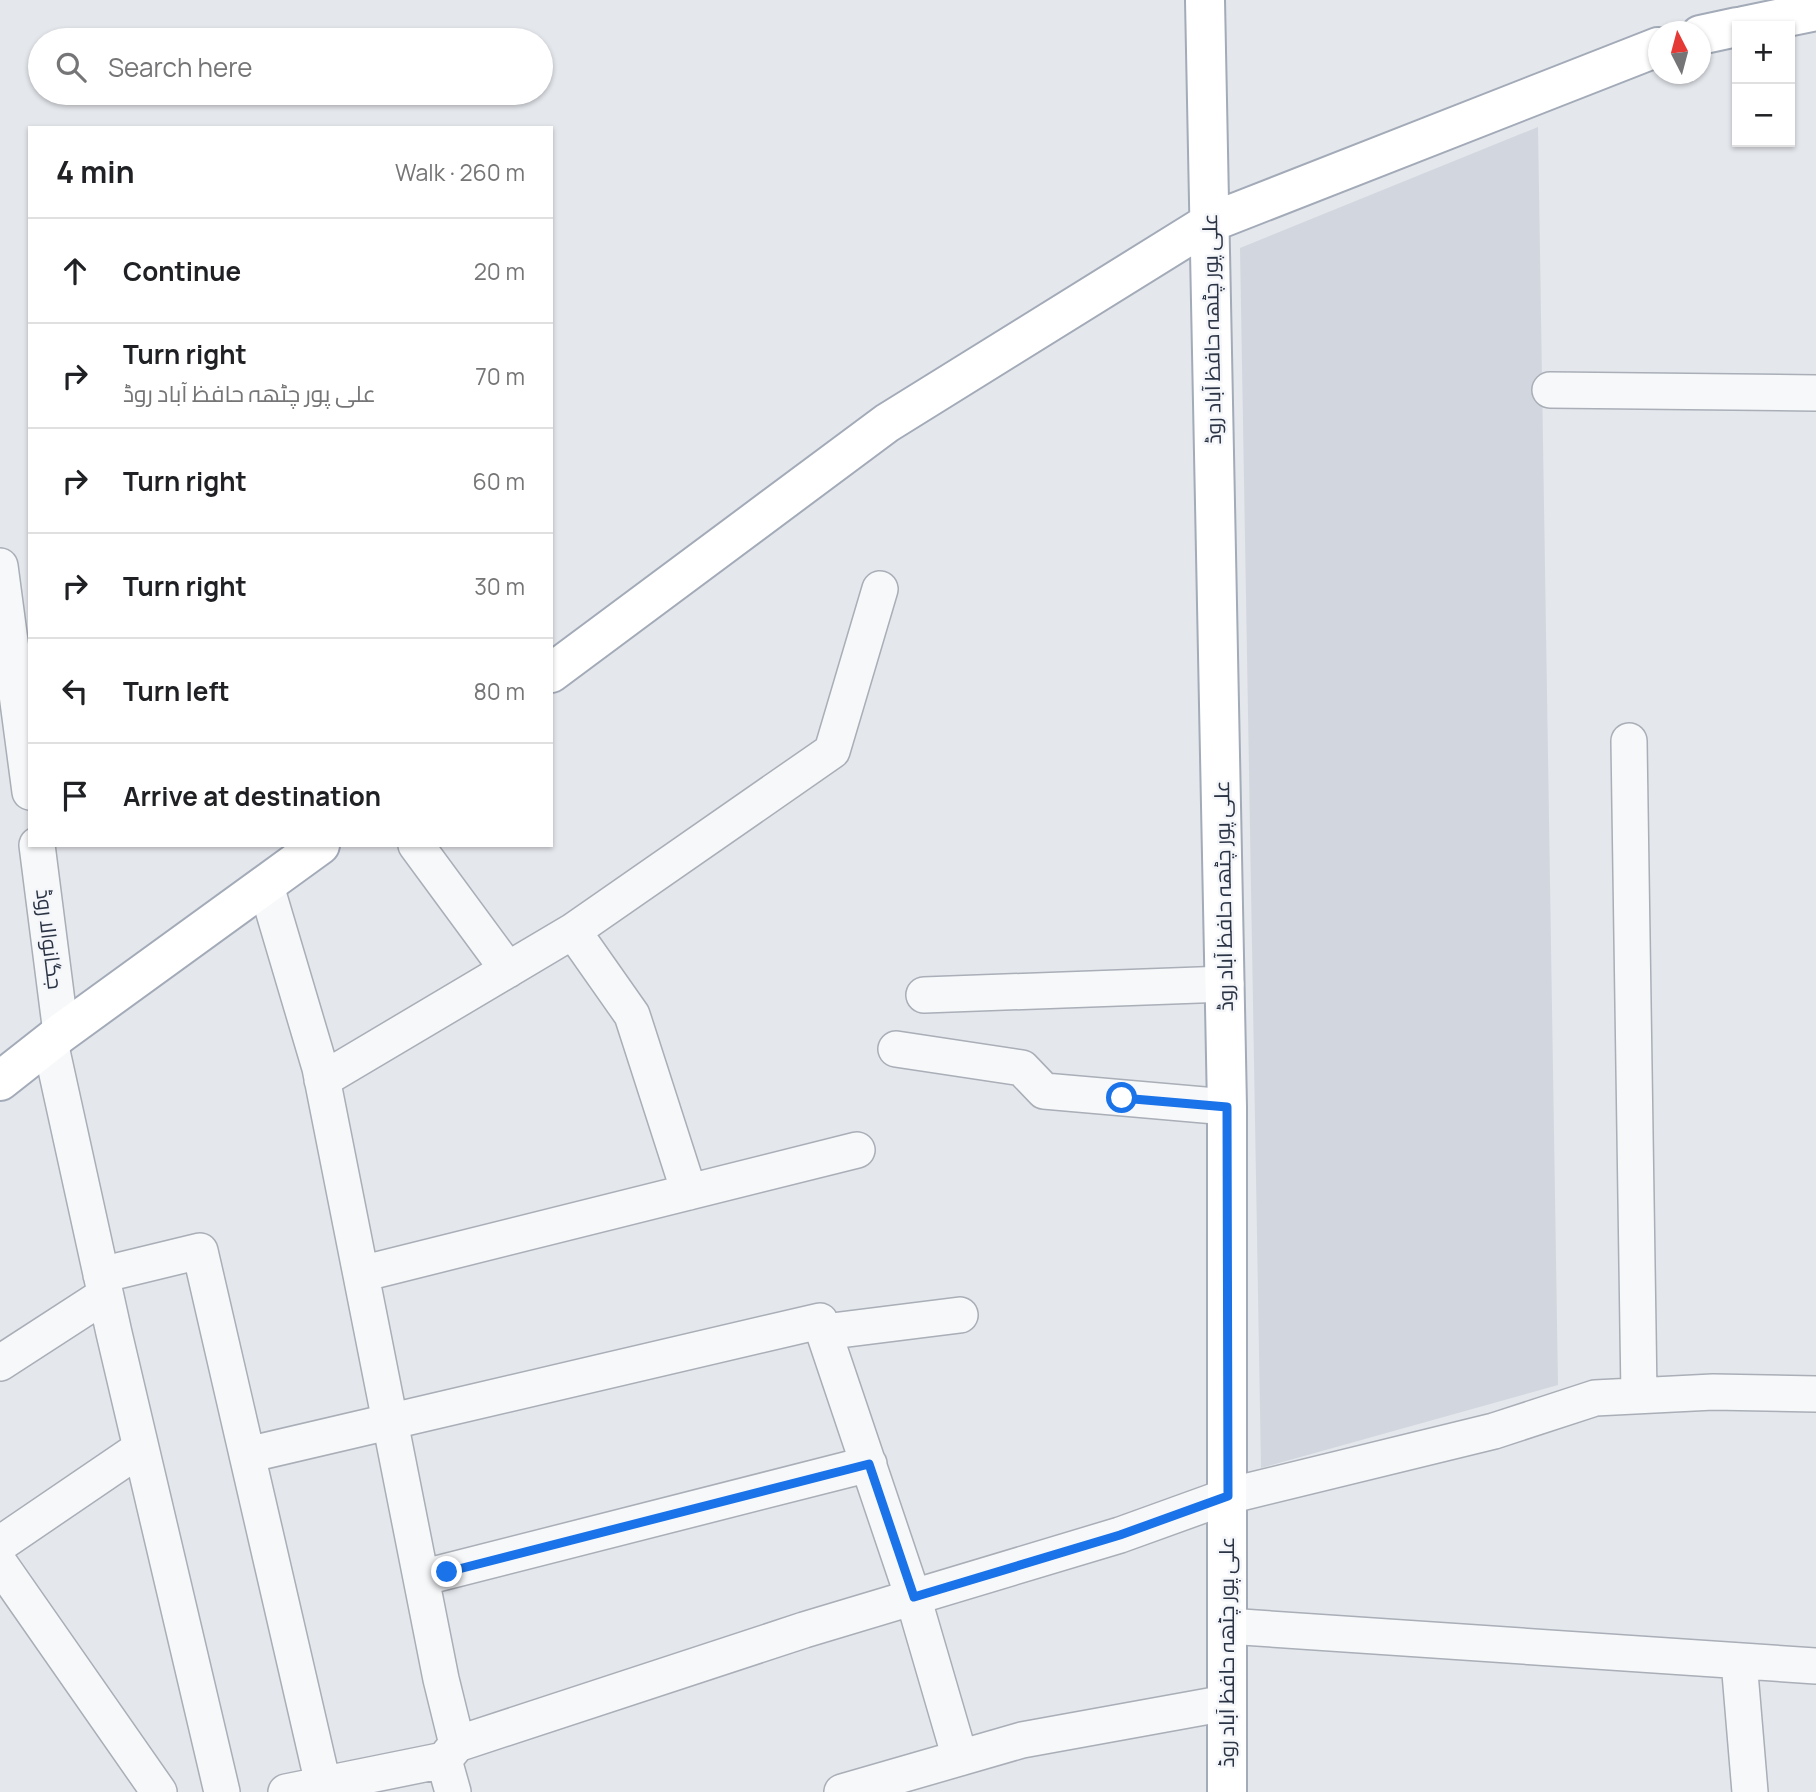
<!DOCTYPE html>
<html lang="en">
<head>
<meta charset="utf-8">
<style>
	:root { --surface:#fff; --page:#f2f2f2; --text:#202124; --muted:#757577; --line:#e0e0e0 }
	body { margin:0; font-family:Manrope,Cairo,sans-serif; background:var(--page); color:var(--text) }
	.controls { position:absolute; right:21px; top:21px; display:grid; overflow:hidden; border-radius:0px; box-shadow:0 2px 5px #0004 }
	.controls button { width:63px; height:63px; display:grid; place-items:center; padding:0; border:0; border-bottom:2px solid var(--line); background:var(--surface); color:var(--text); font:35px sans-serif }
	.compass { position:absolute; left:1648px; top:21px; width:63px; height:63px; border-radius:50%; background:var(--surface); box-shadow:0 2px 5px #0004; rotate:354deg }
	.stop { position:absolute; width:21px; height:21px; margin:-16px; border:5px solid #1a73e8; border-radius:50%; background:#fff }
	.stop.end { background:#1a73e8; border-color:#fff; box-shadow:0 2px 7px #0008 }
	.list { margin:0; padding:0; list-style:none }
	h2 { display:flex; justify-content:space-between; align-items:center; height:91px; margin:0; padding:0 28px; font-size:30px }
	h2 small { font-size:23px; font-weight:400; color:var(--muted) }
	.list li { display:grid; grid-template-columns:46px 1fr auto; gap:21px; align-items:center; box-sizing:border-box; height:105px; padding:0 28px; border-top:2px solid var(--line) }
	.list b { display:block; font-size:26px; white-space:nowrap }
	.list p { margin:0; font-size:23px; white-space:nowrap; color:var(--muted) }
	.list em { font-size:23px; font-style:normal; color:var(--muted) }
	.icon { flex:none; width:38px; height:38px; fill:none; stroke:currentColor; stroke-width:2; stroke-linecap:round; stroke-linejoin:round }
	.map { position:relative; flex:none; width:1816px; height:1792px; overflow:hidden }
	.search { position:absolute; background:var(--surface); box-shadow:0 2px 5px #0004; left:28px; top:28px; width:525px; height:77px; display:flex; align-items:center; gap:18px; box-sizing:border-box; padding:0 24px; border-radius:38px; color:var(--muted); font-size:26px }
	.panel { position:absolute; background:var(--surface); box-shadow:0 2px 5px #0004; left:28px; top:126px; width:525px; height:721px; border-radius:0px }
	.map>svg:first-child { display:block }
	.built { fill:#d2d6de }
	.lines { fill:none; stroke-linecap:round; stroke-linejoin:round }
	.minor-casing { stroke:#a9aeb7; stroke-width:38 }
	.major-casing { stroke:#a3abb8; stroke-width:42 }
	.minor { stroke:#f7f8fa; stroke-width:35 }
	.major { stroke:#fff; stroke-width:38 }
	.route { stroke:#1a73e8; stroke-width:9 }
	.labels { text-anchor:middle; stroke-width:5; stroke-linejoin:round; paint-order:stroke }
	.street-label { font-size:21px; fill:#2b3445; stroke:#f4f6f9 }
</style>
</head>
<body>
<div class="map">
<svg width="1816" height="1792" viewBox="0 0 1816 1792">
	<rect width="100%" height="100%" fill="#e4e7ec"/>
	<path class="built" d="M1538 127 1558 1385 1261 1468 1240 248Z"/>
	<g class="lines">
		<defs>
			<path id="minor" d="M1550 390 1816 393
				M0 566 30 792
				M1629 741 1639 1395
				M37 845 61 1033
				M416 845 508 970
				M266 886 320 1068 441 1679 457 1744 804 1630 1120 1535 1228 1496 1494 1431 1595 1398 1713 1392 1816 1394
				M573 931 632 1015 689 1192
				M924 995 1226 984
				M50 1042 114 1333 222 1792
				M896 1049 1022 1068 1044 1091 1227 1107
				M322 1080 573 931 832 751 880 589
				M361 1274 857 1150
				M101 1275 200 1251 323 1784
				M824 1332 960 1315
				M0 1363 105 1295
				M247 1455 820 1321 913 1597 960 1758
				M0 1544 141 1448
				M0 1564 159 1792
				M421 1578 869 1464
				M1227 1626 1816 1666
				M1739 1661 1750 1792
				M444 1760 453 1792
				M286 1792 444 1760 457 1744
				M842 1792 1022 1740 1226 1703"/>
			<path id="major" d="M1205 0 1227 1107V1792
				M1743 26 1816 11
				M1700 35 1737 27
				M551 673 887 423 1209 223 1658 47
				M0 1081 61 1033 320 845"/>
		</defs>
		<use href="#minor" class="minor-casing"/>
		<use href="#major" class="major-casing"/>
		<use href="#minor" class="minor"/>
		<use href="#major" class="major"/>
	</g>
	<g class="lines">
		<path class="route" d="M447 1572 869 1464 914 1597 1120 1535 1228 1496 1227 1107 1122 1098"/>
	</g>
	<g class="labels">
		<g class="street-label">
			<text transform="translate(1212 329) rotate(-91)" y="7">علی پور چٹھہ حافظ آباد روڈ</text>
			<text transform="translate(1224 896) rotate(-91)" y="7">علی پور چٹھہ حافظ آباد روڈ</text>
			<text transform="translate(49 939) rotate(83)" y="7">جگانوالا روڈ</text>
			<text transform="translate(1227 1652) rotate(-90)" y="7">علی پور چٹھہ حافظ آباد روڈ</text>
		</g>
	</g>
</svg>
<div class="controls">
<button>+</button>
<button>−</button>
</div>
<svg class="compass" viewBox="-18 -18 36 36"><path d="M0-13l5 13h-10z" fill="#e53935"/><path d="M0 13l5-13h-10z" fill="#757577"/></svg>
<div class="stop" style="left:1122px;top:1098px"></div>
<div class="stop end" style="left:447px;top:1572px"></div>
<div class="search"><svg class="icon" aria-label="search" viewBox="0 0 24 24"><circle cx="10" cy="10" r="6"/><path d="M15 15l6 6"/></svg>Search here</div>
<section class="panel">
<h2>4 min<small>Walk · 260 m</small></h2>
<ul class="list">
<li><svg class="icon" aria-label="ahead" viewBox="0 0 24 24"><path d="M12 20V5M6 11l6-6 6 6"/></svg><div><b>Continue</b></div><em>20 m</em></li>
<li><svg class="icon" aria-label="right" viewBox="0 0 24 24"><path d="M7 20v-9h11M14 6l5 5-5 5"/></svg><div><b>Turn right</b><p>علی پور چٹھہ حافظ آباد روڈ</p></div><em>70 m</em></li>
<li><svg class="icon" aria-label="right" viewBox="0 0 24 24"><path d="M7 20v-9h11M14 6l5 5-5 5"/></svg><div><b>Turn right</b></div><em>60 m</em></li>
<li><svg class="icon" aria-label="right" viewBox="0 0 24 24"><path d="M7 20v-9h11M14 6l5 5-5 5"/></svg><div><b>Turn right</b></div><em>30 m</em></li>
<li><svg class="icon" aria-label="left" viewBox="0 0 24 24"><path d="M17 20v-9H6M10 6l-5 5 5 5"/></svg><div><b>Turn left</b></div><em>80 m</em></li>
<li><svg class="icon" aria-label="arrive" viewBox="0 0 24 24"><path d="M6 21V4h12l-3 4 3 4H6"/></svg><div><b>Arrive at destination</b></div></li>
</ul>
</section>
</div>
</body>
</html>
